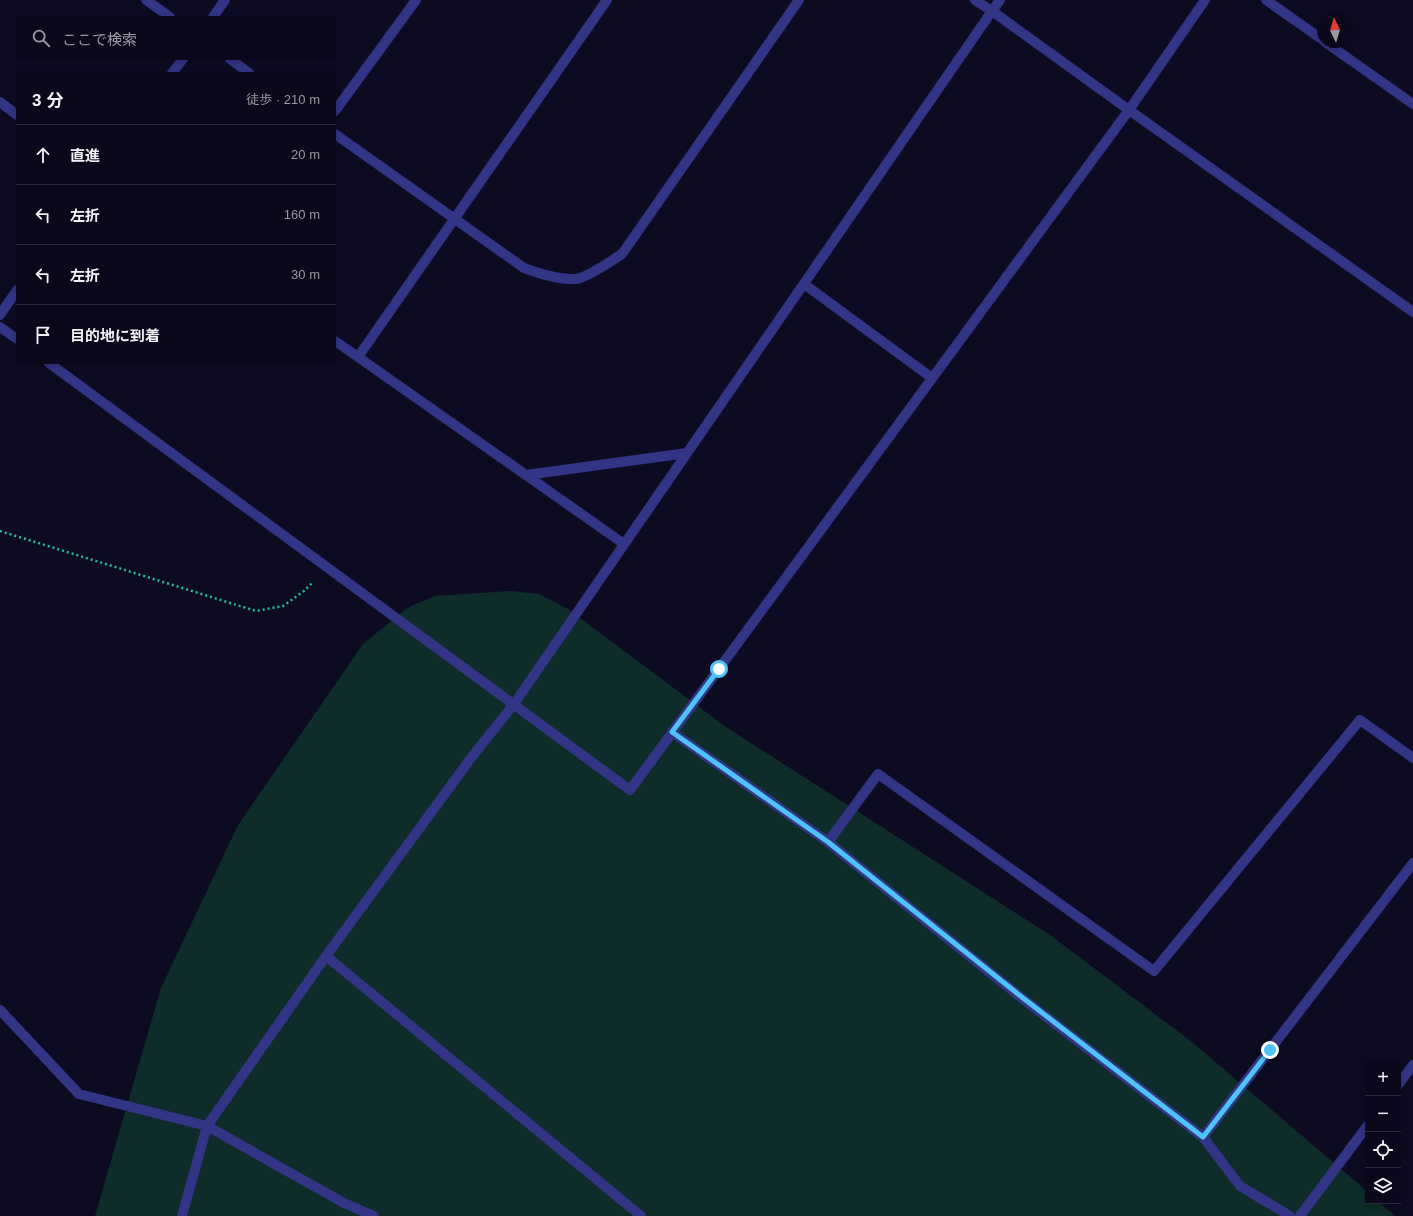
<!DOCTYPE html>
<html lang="ja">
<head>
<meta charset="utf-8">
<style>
	:root { --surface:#0a081a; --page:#131123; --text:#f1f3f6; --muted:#999aa2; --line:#2a2939 }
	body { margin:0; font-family:Helvetica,"Noto Sans JP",sans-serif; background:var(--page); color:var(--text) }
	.controls { position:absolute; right:12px; bottom:12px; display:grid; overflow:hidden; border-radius:0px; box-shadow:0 2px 6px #0003 }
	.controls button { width:36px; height:36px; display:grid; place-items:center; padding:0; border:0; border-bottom:1px solid var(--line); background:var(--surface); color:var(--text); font:20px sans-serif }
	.compass { position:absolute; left:1317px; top:12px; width:36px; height:36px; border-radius:50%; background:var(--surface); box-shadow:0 2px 6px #0003; rotate:355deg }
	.stop { position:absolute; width:12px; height:12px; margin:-9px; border:3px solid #4fc3f7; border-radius:50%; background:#fff }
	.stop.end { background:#4fc3f7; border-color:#fff; box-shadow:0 1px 4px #0008 }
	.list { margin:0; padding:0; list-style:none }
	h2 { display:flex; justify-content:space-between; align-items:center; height:52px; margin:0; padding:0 16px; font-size:17px }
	h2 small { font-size:13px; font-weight:400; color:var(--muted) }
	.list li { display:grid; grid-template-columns:26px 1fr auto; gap:12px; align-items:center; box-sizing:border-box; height:60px; padding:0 16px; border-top:1px solid var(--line) }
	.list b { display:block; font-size:15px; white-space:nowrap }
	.list em { font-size:13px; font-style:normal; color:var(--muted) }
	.icon { flex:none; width:22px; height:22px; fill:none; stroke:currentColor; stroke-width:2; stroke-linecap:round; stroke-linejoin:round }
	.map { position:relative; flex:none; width:1413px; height:1216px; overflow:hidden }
	.search { position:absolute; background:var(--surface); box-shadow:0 2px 6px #0003; left:16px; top:16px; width:320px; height:44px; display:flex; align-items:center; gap:10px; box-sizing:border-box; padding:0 14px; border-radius:0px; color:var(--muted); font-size:15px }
	.panel { position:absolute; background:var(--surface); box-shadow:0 2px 6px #0003; left:16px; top:72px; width:320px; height:292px; border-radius:0px }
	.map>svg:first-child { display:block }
	.green { fill:#0e2c29 }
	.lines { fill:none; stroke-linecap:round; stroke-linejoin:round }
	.path { stroke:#23bca8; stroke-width:2.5; stroke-dasharray:2 3; stroke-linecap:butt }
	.street { stroke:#323485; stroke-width:10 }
	.route { stroke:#4fc3f7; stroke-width:5 }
</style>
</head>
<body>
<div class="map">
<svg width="1413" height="1216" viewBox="0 0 1413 1216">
	<rect width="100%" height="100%" fill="#0d0b22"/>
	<path class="green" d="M511 591 539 594 568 609 726 727 1050 935 1192 1042 1368 1192V1201H1378L1395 1216H95L161 988 238 825 363 644 401 613 411 606 435 596Z"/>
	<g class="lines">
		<path class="path" d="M0 531 256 611 283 606 304 591 313 582"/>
		<path class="street" d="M146 0 170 17
			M975 0 992 11 1000 0
			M1266 0 1323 40
			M213 17 225 0
			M1325 42 1413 104
			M230 59 249 73
			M172 73 183 59
			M0 102 17 115
			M335 111 416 0
			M335 134 524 268C540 274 558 280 576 279 586 278 613 260 622 254L799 0
			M804 284 932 378
			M0 315 17 290
			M0 327 17 339
			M335 341 358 357 607 0
			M358 357 624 544
			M49 363 630 790 1129 110 1205 0
			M526 475 687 453
			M672 732 828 842 1023 999 1203 1137 1240 1186 1290 1216
			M828 842 878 774 1154 971 1360 720 1413 758
			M326 956 641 1216
			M0 1010 79 1094 207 1126 344 1203 374 1216
			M1398 1085 1413 1065
			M1203 1137 1413 863
			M182 1216 207 1126 326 956 471 758 514 704 992 11 1129 110 1413 312
			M1300 1216 1368 1125"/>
	</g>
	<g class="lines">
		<path class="route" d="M719 669 672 732 828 842 1023 998 1203 1137 1270 1050"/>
	</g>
</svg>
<div class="controls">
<button>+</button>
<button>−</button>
<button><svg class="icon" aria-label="locate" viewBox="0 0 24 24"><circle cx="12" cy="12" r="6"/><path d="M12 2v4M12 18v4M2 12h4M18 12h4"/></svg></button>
<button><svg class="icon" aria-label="layers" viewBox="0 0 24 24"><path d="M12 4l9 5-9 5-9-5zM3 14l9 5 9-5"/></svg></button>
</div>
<svg class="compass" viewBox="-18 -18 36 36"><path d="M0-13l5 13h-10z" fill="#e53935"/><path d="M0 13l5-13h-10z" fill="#999aa2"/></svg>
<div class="stop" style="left:719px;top:669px"></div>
<div class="stop end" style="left:1270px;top:1050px"></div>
<div class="search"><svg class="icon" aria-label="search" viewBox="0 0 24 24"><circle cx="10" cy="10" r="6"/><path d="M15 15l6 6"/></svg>ここで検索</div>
<section class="panel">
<h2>3 分<small>徒歩 · 210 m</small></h2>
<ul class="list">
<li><svg class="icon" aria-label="ahead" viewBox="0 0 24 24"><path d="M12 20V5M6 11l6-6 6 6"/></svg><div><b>直進</b></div><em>20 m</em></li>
<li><svg class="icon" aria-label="left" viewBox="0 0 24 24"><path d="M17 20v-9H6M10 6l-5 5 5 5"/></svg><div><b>左折</b></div><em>160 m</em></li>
<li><svg class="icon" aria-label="left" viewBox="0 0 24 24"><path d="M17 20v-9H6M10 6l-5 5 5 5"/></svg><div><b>左折</b></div><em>30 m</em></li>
<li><svg class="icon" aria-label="arrive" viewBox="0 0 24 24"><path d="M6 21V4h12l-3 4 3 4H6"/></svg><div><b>目的地に到着</b></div></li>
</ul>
</section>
</div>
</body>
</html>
